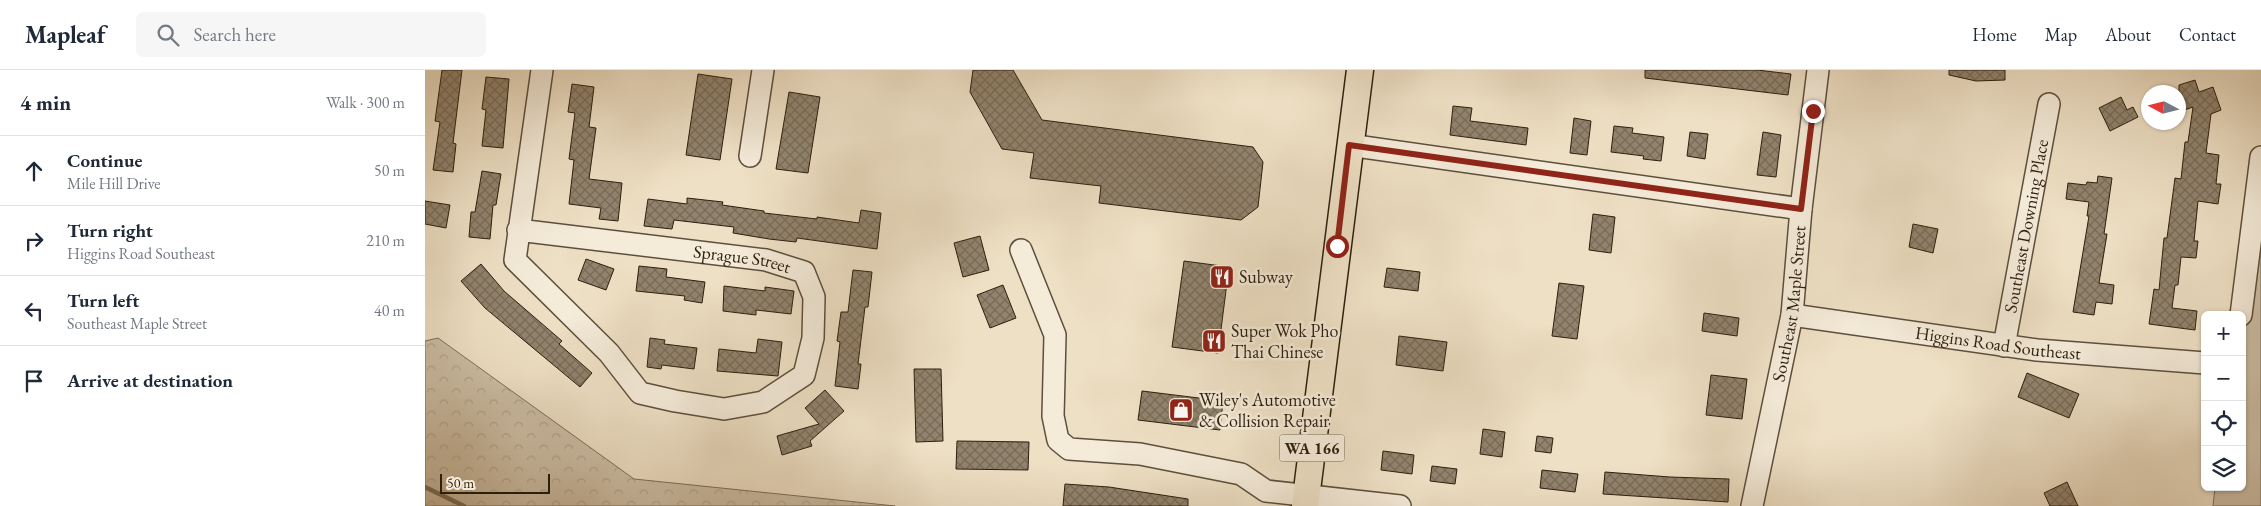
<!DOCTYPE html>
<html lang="en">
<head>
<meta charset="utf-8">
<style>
	:root { --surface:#fff; --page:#f6f6f7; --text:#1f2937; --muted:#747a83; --line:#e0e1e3 }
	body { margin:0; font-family:"EB Garamond",serif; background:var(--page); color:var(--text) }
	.controls { position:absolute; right:15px; bottom:15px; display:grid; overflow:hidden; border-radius:8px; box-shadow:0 1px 4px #0004 }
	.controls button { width:45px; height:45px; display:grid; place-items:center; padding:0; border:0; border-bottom:1px solid var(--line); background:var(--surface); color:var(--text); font:25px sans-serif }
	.compass { position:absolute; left:1716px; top:15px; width:45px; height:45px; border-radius:50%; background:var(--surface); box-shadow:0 1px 4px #0004; rotate:277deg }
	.scale { position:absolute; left:15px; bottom:12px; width:110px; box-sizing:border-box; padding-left:5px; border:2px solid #2d1f0e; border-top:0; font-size:14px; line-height:18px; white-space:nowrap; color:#2d1f0e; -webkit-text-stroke:4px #f4ebd9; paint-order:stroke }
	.stop { position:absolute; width:15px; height:15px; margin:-11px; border:4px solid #8f2418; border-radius:50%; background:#fff }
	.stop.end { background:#8f2418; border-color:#fff; box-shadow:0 1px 5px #0008 }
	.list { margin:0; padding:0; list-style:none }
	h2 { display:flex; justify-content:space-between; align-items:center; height:65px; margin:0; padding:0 20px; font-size:21px }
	h2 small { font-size:16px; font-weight:400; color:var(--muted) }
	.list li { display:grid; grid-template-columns:32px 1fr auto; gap:15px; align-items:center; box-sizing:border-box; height:70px; padding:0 20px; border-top:1px solid var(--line) }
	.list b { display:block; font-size:19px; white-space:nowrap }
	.list p { margin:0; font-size:16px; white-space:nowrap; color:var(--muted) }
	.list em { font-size:16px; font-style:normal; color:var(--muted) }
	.icon { flex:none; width:28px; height:28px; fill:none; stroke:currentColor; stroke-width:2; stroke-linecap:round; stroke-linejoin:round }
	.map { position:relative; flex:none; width:1836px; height:436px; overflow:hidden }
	header { display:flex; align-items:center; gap:30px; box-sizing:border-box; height:70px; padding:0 25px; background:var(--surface); border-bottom:1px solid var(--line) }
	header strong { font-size:24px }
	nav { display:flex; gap:28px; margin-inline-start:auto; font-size:18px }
	.search { width:350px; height:45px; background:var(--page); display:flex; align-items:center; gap:12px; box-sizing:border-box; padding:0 18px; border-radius:8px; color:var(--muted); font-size:19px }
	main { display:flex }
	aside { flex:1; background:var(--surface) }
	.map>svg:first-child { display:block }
	.forest { fill:url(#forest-crowns); stroke:#7d6f5a }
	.park { fill:#cdbfa6; stroke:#7d6f5a }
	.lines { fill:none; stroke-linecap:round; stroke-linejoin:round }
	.stream { stroke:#796b57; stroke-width:4.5 }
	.building { fill:url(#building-cross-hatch); stroke:#2d1f0e }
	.minor-casing { stroke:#5d4f3c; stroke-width:24 }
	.major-casing { stroke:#2d1f0e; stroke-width:29 }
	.minor { stroke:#f4ebd9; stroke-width:21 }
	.major { stroke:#eee0c5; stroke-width:26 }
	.route { stroke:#8f2418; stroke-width:6 }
	.labels { text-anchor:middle; stroke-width:5; stroke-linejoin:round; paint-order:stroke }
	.shield { fill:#f4ebd9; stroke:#695c4b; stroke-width:1 }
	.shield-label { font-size:16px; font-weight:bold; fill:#2d1f0e }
	.street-label { font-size:18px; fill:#2d1f0e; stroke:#f4ebd9 }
	.poi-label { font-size:18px; fill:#2d1f0e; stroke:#f4ebd9; text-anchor:start }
</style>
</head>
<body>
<header>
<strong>Mapleaf</strong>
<div class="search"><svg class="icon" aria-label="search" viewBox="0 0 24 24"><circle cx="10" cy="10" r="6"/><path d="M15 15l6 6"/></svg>Search here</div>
<nav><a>Home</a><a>Map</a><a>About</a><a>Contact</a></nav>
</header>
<main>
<aside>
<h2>4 min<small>Walk · 300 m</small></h2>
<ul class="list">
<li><svg class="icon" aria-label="ahead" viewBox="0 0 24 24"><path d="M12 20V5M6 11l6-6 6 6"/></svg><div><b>Continue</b><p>Mile Hill Drive</p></div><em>50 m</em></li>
<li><svg class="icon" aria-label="right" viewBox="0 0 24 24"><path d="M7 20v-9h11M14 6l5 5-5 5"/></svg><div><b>Turn right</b><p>Higgins Road Southeast</p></div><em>210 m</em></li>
<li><svg class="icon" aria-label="left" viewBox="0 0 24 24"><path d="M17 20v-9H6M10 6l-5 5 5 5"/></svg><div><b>Turn left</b><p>Southeast Maple Street</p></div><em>40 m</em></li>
<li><svg class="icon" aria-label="arrive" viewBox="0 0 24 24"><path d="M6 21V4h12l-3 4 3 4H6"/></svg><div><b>Arrive at destination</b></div></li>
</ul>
</aside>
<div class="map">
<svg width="1836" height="436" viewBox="0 0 1836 436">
	<defs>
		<pattern id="forest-crowns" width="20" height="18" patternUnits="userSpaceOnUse" patternTransform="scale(1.25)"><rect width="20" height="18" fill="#cdbfa6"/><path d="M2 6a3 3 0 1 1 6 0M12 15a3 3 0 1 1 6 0" fill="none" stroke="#b0a48e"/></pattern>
		<pattern id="building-cross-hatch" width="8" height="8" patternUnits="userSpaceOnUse" patternTransform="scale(1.25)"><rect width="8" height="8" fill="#91836d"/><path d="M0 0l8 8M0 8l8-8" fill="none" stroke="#776b58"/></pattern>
	</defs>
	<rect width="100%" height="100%" fill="#eee0c5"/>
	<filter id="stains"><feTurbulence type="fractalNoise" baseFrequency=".004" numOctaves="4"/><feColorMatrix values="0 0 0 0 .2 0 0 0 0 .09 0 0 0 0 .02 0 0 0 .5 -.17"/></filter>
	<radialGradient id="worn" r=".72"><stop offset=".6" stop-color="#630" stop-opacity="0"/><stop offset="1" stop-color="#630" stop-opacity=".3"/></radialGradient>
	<path class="forest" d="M13 268 209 409 470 436H0V271Z"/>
	<path class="park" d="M1836 87V436H1788L1790 417H1817V245Z"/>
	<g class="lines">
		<path class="stream" d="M0 417 39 436"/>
	</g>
	<path class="building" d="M17 0H37L28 73 31 74 28 102 8 100 15 52 10 51Z
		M548 0H588L617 50 828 77 838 92 833 137 816 150 674 133 676 116 605 108 609 83 577 79 545 22Z
		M1220 0H1332L1366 4 1363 25 1220 8Z
		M1524 0H1580V10L1551 11 1524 5Z
		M273 4 307 9 295 90 261 85Z
		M61 7 84 9 78 78 57 76 61 40 57 39Z
		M1770 10 1774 22 1788 17 1796 40 1786 44 1781 83 1794 85 1791 114H1796L1793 134 1773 131 1769 171H1773L1771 188 1756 187 1753 215H1750L1747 238 1772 241 1770 260 1724 254 1729 219 1734 220 1739 168H1742L1750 108 1756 109 1760 72H1763L1768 37 1754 42V15Z
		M147 14 169 17 164 57 171 58 164 109 197 113 193 151 174 149 176 138 144 134 149 90 144 89 150 43 143 42Z
		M364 22 395 27 383 103 351 99Z
		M1696 27 1702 40 1708 37 1713 47 1685 61 1674 38Z
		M1028 36 1047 38 1045 51 1103 58 1101 75 1025 65Z
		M1149 48 1166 51 1162 85 1145 83Z
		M1189 56 1208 58 1207 63 1239 67 1236 91 1218 89 1219 86 1186 82Z
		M1265 62 1283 64 1280 89 1262 86Z
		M1338 62 1356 65 1351 107 1332 105Z
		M57 101 76 104 71 135H68L65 169 44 167 46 142H50Z
		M1673 106 1687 108 1679 164H1682L1674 213 1689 215 1687 234 1671 232 1669 245 1648 242 1664 146H1662L1664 132 1641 129 1643 113 1661 115 1662 112 1672 113Z
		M262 128 298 132 297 135 339 141V143L392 149V147L434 153 436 140 456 143 452 179 372 168 371 172 344 169 308 163 309 157 249 150 247 159 219 156 223 129 262 134Z
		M0 131 25 135 21 158 0 154Z
		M1168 144 1190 147 1186 183 1164 180Z
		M1488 154 1513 159 1508 183 1484 177Z
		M555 166 564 200 538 207 529 173Z
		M161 189 189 199 181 220 153 210Z
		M759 191 804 197 793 283 747 277Z
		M56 194 79 221 137 271 134 274 167 303 155 317 60 238 36 211Z
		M214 196 242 199 241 207 280 212 277 233 259 230 260 226 211 221Z
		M962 198 995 202 993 221 959 217Z
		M428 200 447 202 443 237H440L433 294H436L433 319 410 316 415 272 412 271 416 242H423Z
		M1134 213 1159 216 1152 269 1127 266Z
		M578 215 591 248 565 258 552 225Z
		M299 216 340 221V217L369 221 366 244 331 240V245L298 241Z
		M1279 243 1314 248 1312 266 1277 261Z
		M974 266 1022 272 1018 301 971 295Z
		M225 268 240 270 239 274 272 278 269 299 237 295 236 299 222 297Z
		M333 269 357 272 353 306 292 301 294 279 331 283Z
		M489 299H516L518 371 491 372Z
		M1602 303 1654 324 1644 348 1593 327Z
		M1286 305 1322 309 1317 349 1281 345Z
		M400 320 419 341 385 371 387 376 357 385 352 366 394 354 380 338Z
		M717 321 798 331 795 360 713 350Z
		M1058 359 1080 362 1077 387 1055 384Z
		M1112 366 1128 368 1126 383 1110 381Z
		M532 371 604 372 603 400 531 399Z
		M958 381 989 385 987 404 956 400Z
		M1007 396 1032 399 1030 414 1005 411Z
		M1117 400 1153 404 1150 422 1115 418Z
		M1180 402 1245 407 1304 409 1303 432 1178 424Z
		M1642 412 1653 436H1625L1619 423Z
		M640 414 684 417 763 429V436H638Z"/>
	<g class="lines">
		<defs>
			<g id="minor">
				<path d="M924 75 1376 139"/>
				<path d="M325 86 338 0"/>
				<path id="s1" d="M93 160 341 190 379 202 389 227 388 268 379 305 338 332 299 339 250 331 215 323 184 283 90 190 117 0"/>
				<path d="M596 180 630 265 628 346 633 370 644 379 715 384 816 404 841 421 975 436"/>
				<path id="s2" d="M1367 245 1612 280 1780 293"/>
				<path d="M1816 245 1836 87"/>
				<path id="s3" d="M1579 276 1624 34"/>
				<path id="s4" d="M1327 436 1367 245 1376 139 1393 0"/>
			</g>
			<path id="major" d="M880 436 935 0"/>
		</defs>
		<use href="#minor" class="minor-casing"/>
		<use href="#major" class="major-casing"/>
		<use href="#minor" class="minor"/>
		<use href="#major" class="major"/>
	</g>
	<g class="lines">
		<path class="route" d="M912 176 924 75 1376 139 1388 41"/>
	</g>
	<defs>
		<symbol id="restaurant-square" viewBox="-11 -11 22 22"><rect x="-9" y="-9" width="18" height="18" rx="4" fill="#8f2418" stroke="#f4ebd9"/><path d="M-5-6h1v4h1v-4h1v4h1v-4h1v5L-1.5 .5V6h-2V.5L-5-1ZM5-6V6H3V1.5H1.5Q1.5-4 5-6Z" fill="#fff"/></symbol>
		<symbol id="shop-square" viewBox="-11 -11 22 22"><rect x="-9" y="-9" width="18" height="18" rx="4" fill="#8f2418" stroke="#f4ebd9"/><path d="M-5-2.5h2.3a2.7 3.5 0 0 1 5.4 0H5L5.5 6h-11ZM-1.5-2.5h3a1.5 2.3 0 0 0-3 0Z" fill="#fff"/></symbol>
	</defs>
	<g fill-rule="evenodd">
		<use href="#restaurant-square" x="783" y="193" width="28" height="28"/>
		<use href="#restaurant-square" x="775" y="257" width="28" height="28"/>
		<use href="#shop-square" x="742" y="326" width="28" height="28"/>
	</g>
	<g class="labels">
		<rect class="shield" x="854.5" y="364.5" width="65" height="27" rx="4"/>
		<g class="shield-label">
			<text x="887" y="384">WA 166</text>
		</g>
		<g class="street-label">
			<text dy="6" stroke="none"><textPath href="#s3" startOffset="122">Southeast Downing Place</textPath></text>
			<text dy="6" stroke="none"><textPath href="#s1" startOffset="226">Sprague Street</textPath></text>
			<text dy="6" stroke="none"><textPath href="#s4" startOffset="206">Southeast Maple Street</textPath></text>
			<text dy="6" stroke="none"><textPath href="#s2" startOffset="208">Higgins Road Southeast</textPath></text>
		</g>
		<g class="poi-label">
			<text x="814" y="213">Subway</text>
			<text x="806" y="267">Super Wok Pho<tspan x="806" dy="21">Thai Chinese</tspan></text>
			<text x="774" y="336">Wiley's Automotive<tspan x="774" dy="21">&amp; Collision Repair</tspan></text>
		</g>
	</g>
	<rect width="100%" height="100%" filter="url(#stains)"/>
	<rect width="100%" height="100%" fill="url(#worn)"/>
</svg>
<div class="controls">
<button>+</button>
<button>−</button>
<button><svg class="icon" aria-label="locate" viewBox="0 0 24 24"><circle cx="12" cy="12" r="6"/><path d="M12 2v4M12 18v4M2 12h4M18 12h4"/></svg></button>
<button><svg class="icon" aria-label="layers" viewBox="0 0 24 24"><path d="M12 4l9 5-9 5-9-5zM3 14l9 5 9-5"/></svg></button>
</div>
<svg class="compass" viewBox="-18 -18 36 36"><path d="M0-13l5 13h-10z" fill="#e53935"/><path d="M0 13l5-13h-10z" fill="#747a83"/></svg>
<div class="scale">50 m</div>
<div class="stop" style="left:912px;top:176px"></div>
<div class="stop end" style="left:1388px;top:41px"></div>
</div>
</main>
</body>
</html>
